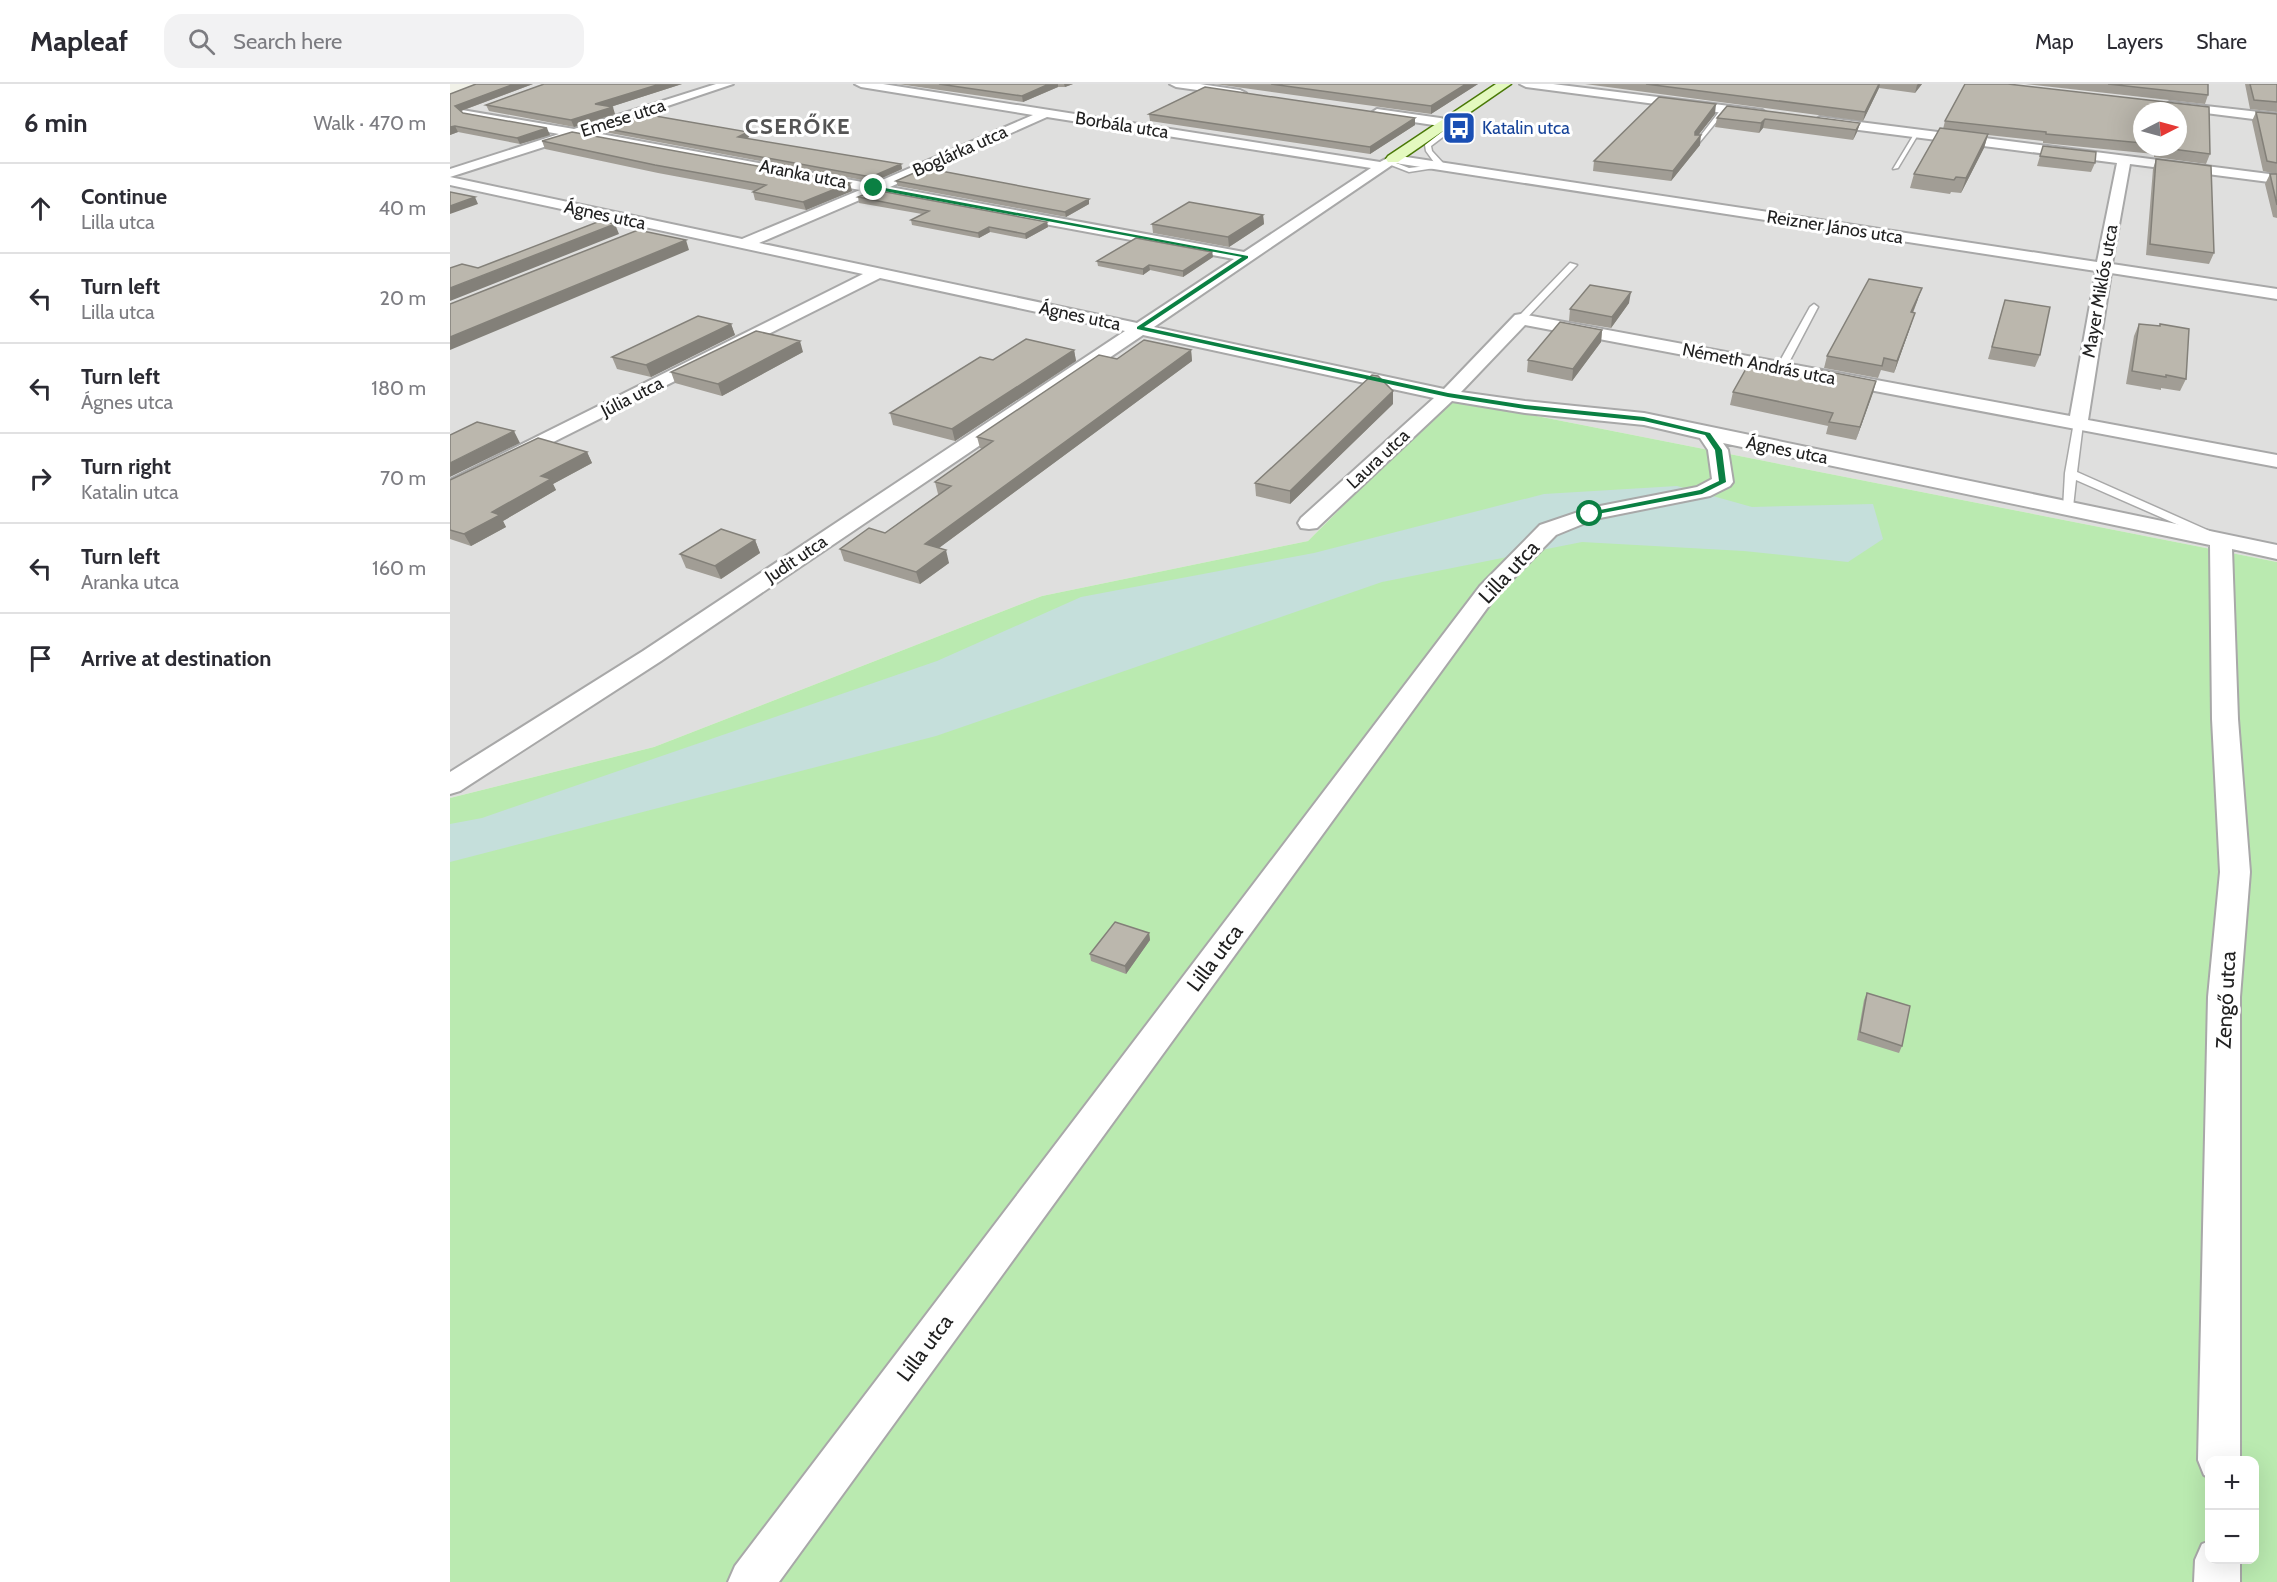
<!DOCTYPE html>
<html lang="en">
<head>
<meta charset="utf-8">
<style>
	:root { --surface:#fff; --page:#f2f2f3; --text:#2b2b33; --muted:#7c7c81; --line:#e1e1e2 }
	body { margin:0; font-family:Cabin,sans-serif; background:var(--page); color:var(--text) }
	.controls { position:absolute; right:18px; bottom:18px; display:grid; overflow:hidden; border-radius:12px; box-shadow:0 6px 24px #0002 }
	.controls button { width:54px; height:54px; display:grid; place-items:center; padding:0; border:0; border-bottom:2px solid var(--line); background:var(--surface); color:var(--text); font:30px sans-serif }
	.compass { position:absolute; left:1683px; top:18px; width:54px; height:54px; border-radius:50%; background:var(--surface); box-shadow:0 6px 24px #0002; rotate:84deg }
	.stop { position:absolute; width:18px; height:18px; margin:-14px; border:4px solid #0b8043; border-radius:50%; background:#fff }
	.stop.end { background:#0b8043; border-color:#fff; box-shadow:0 2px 6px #0008 }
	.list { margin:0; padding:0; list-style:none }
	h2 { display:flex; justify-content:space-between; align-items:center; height:78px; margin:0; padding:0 24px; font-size:26px }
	h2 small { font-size:20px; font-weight:400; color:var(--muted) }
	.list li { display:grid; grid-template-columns:39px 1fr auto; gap:18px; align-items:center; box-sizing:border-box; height:90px; padding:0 24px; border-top:2px solid var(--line) }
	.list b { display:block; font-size:22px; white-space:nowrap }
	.list p { margin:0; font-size:20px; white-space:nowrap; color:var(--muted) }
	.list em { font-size:20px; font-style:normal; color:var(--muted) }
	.icon { flex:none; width:33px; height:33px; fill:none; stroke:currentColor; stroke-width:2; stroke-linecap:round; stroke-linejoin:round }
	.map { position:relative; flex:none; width:1827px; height:1498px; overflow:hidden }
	header { display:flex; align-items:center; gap:36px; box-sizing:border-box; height:84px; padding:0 30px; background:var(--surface); border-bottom:2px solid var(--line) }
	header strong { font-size:28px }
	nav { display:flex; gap:33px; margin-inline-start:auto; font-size:21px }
	.search { width:420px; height:54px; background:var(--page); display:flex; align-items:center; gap:15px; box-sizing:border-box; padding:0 21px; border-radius:18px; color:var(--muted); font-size:22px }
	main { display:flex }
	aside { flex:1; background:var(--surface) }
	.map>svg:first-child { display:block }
	.residential { fill:#dfdfde; fill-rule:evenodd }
	.grass { fill:#baeab0; fill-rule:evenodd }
	.wetland { fill:#c5dfdb }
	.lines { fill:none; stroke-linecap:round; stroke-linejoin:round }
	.lane-casing { stroke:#a8a8a8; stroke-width:3 }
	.street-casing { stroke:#a8a8a8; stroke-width:4 }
	.secondary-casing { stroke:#4a7907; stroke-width:3 }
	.lane { fill:#fff; fill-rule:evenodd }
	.street { fill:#fff; fill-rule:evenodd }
	.secondary { fill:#e4f9bf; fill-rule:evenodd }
	.wall { fill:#a19d95; fill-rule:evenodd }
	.shaded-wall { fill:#838079 }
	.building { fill:#bbb7ad; stroke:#838079; stroke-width:1.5 }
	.route { fill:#0b8043 }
	.labels { text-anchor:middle; stroke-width:6; stroke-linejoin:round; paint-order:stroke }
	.far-street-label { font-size:18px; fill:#212121; stroke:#fff }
	.far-transit-label { font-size:18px; fill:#164399; stroke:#fff; text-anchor:start }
	.street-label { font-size:21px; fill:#212121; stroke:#fff }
	.far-district-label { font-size:22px; font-weight:bold; letter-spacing:1.5px; fill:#545454; stroke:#fff }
</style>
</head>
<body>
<header>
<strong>Mapleaf</strong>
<div class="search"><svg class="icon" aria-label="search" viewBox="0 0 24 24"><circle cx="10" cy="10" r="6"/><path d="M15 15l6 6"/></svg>Search here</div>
<nav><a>Map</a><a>Layers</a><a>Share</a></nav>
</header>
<main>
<aside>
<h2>6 min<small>Walk · 470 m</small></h2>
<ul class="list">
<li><svg class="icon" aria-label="ahead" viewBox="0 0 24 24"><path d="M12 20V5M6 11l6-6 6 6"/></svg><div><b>Continue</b><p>Lilla utca</p></div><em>40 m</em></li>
<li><svg class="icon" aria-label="left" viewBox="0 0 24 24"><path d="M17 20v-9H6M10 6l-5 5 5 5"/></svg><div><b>Turn left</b><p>Lilla utca</p></div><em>20 m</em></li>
<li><svg class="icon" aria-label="left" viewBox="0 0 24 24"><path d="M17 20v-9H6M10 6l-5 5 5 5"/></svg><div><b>Turn left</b><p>Ágnes utca</p></div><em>180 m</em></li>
<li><svg class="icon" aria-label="right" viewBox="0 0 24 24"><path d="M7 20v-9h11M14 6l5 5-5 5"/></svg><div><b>Turn right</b><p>Katalin utca</p></div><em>70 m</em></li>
<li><svg class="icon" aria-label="left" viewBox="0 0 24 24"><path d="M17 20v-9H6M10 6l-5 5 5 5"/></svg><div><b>Turn left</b><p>Aranka utca</p></div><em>160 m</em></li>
<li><svg class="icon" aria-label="arrive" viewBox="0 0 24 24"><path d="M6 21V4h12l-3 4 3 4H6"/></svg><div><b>Arrive at destination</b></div></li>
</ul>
</aside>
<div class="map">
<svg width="1827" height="1498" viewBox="0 0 1827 1498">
	<rect width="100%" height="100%" fill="#f1f1e8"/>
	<path class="residential" d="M33 0H1827V478L1000 315 858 457 592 512 204 663 0 714V12ZM1692 27H1728V63H1692Z"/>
	<path class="grass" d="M1000 315 1827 478V1498H0V714L204 663 592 512 858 457ZM1760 1376H1804V1476H1760Z"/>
	<path class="wetland" d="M1227 402 1302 423 1423 420 1433 455 1398 478 1294 467 1132 458 932 498 486 652 0 778V740L32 734 487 577 631 513 864 469 1094 410Z"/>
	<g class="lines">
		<defs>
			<path id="lane" d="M1272 24 1277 25 1249 59H1245Z
				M1004 32 1009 33 1006 43 981 62 982 67 993 79 991 83 959 88 941 81 940 75 943 73 946 75V79L959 84 986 81 976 67 975 61 1001 41Z
				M1466 47 1469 49 1448 84 1443 85Z
				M1120 179 1127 181 1074 237H1068V233Z
				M1364 220 1368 223 1336 284 1328 286 1326 284 1360 223Z
				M1624 338 1633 340 1627 388 1764 449V453H1756L1626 396 1623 423 1621 425H1613L1615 389Z"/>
			<path id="street" d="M266 0H283L140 48 423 100 583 31 411 3 405 0H433L930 78 943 71 1647 178 1667 79 1370 41 1364 37 1370 33 1827 91V99L1680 80 1662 180 1827 205V215L1661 189 1638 336 1827 371V383L1075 241 1011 308 1075 317 1194 329 1827 461V475L1782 465 1788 635 1800 788 1790 913V1376H1760V1394L1754 1391 1748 1376 1758 913 1770 788 1762 635 1760 461 1273 359 1278 366 1283 398 1280 402 1260 412 1145 435 1106 451 1046 512 329 1498H278L285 1482 1030 502 1090 441 1140 424 1247 403 1262 395 1258 366 1250 354 1194 341 1075 329 1002 317 867 444 859 445 851 444 848 439 851 434 984 314 693 251 211 577 10 707 0 710V688L193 567 675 247 430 194 0 410V396L413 190 0 101V85L109 50 16 33 12 32V26L124 45ZM597 33 921 84 794 168 440 103ZM125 53 410 106 292 155 0 93ZM945 79 1646 187 1620 332 1071 230 1065 231 994 305 704 243ZM426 109 784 175 687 239 309 159Z
				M720 0H750L790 6 796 9 790 12 726 3Z
				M1070 0H1103L1312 26 1318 30 1312 34 1076 3Z
				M1720 18 1827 30V38L1716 24 1714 22Z
				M927 25 997 35 1003 39 997 43 923 32 921 29Z
				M1760 1457V1476H1790V1498H1744L1745 1476 1752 1460Z"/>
			<path id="secondary" d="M1046 0H1061L948 78H938L936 75 938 72Z"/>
		</defs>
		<use href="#lane" class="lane-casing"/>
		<use href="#street" class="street-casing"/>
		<use href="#secondary" class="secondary-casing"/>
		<use href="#lane" class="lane"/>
		<use href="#street" class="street"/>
		<use href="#secondary" class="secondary"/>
	</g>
	<path class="wall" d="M26 0H83L11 27 13 29 100 51 70 60 8 48 0 51V10Z
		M94 0H232L160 23 165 30 124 43 39 27 36 21Z
		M448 0H623L615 3H608L573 18Z
		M765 0H1028L981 30Z
		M1135 0H1472L1465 9 1429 4 1413 37Z
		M1515 0H1558L1759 23 1760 70 1756 80 1704 73V70L1593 59V57L1538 51 1534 64 1511 109 1501 108 1500 110 1460 104 1464 90 1490 44 1493 45 1495 37ZM1692 27H1728V63H1692Z
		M1575 0H1758V11L1755 20Z
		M1795 0H1827V28L1800 25Z
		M1277 22 1410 39 1407 48 1403 56 1313 44 1309 49 1265 43 1267 34Z
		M1806 28 1827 30V134L1823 133 1815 100 1820 90H1826L1813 87 1802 37Z
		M699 30 965 41 920 70 700 37Z
		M1265 30 1248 51 1250 61 1221 97 1143 87 1144 77Z
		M147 43 299 53 296 55 451 80 452 85 423 98 149 47Z
		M92 57 402 107 356 126 305 116 303 108 305 107 208 89 95 65Z
		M1593 62 1645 79 1641 88 1587 82Z
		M1706 75 1764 169 1759 180 1696 171 1703 85Z
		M446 97 639 120 616 133 448 102Z
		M408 113 597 138 598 143 576 155 540 148 529 154 462 141 461 136 472 130 409 119Z
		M813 131 814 140 779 163 703 149 702 140Z
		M762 168 763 173 733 193 700 186 693 191 648 182 647 177Z
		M1468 215 1463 229 1461 241 1444 289 1431 286 1428 294 1374 284 1377 272Z
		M1555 216 1590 271 1585 283 1538 275Z
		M1179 219 1161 244 1119 237 1120 225Z
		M281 240 285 251 201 293 167 285 162 273Z
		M1689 240 1736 295 1730 307 1711 304V306L1676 300 1684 252Z
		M1152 246 1151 258 1122 297 1077 288 1078 276Z
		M624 266 626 277 505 357 443 341 440 329 543 276Z
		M741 266 742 277 489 464 499 479 470 500 394 477 390 465 435 449 489 410H488L485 398 532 365 530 364 527 353 667 275Z
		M353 268 272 312 225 299 221 288Z
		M1365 295 1426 297 1406 356 1376 350 1378 342 1280 321 1283 308Z
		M943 320 840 420 806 412 805 399Z
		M137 368 142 379 103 400 106 406 53 437 56 443 21 462 0 455V396Z
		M305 456 310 469 271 495 236 484 230 470Z
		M699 849 700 856 676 890 641 877 640 870Z
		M1417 909 1452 962 1449 969 1407 956 1414 916Z"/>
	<path class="shaded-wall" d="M64 0H83L8 28 5 22Z
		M210 0H232L148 27 145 20Z
		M599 0H608V3L573 18 572 12Z
		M614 0H623L615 3Z
		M1016 0H1028L981 30V22Z
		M1429 0H1430L1429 4 1413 37 1415 28Z
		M1468 0H1472L1465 9 1467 1Z
		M1266 20 1265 30 1243 58 1245 48Z
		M163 23 165 30 124 43 121 36Z
		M965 34V41L920 70V63Z
		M1315 35 1313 44 1309 49 1311 39Z
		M1410 39 1407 48 1403 56 1406 46Z
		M5 42 8 48 0 51V43Z
		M97 44 100 51 70 60 67 54Z
		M298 48 299 53 290 58 288 53Z
		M1538 50 1534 64 1511 109 1516 94Z
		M1251 51 1250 61 1221 97 1223 87Z
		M451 80 452 85 423 98 421 93Z
		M400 99 402 107 356 126 353 118Z
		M25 113 28 120 0 130V122Z
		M639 115V120L616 133 615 128Z
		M813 131 814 140 779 163 778 153Z
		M597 138 598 143 576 155 575 150Z
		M165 140 169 150 0 217V204Z
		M539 143 540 148 529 154 528 149Z
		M236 156 239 166 0 266V253Z
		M762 168 763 173 733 193V187Z
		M699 181 700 186 693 191V185Z
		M1472 204 1468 215 1458 240 1461 228Z
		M1181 208 1179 219 1161 244 1162 233Z
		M1465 229 1461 241 1444 289 1447 277Z
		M281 240 285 251 201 293 196 281Z
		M1152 246 1151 258 1122 297 1123 285Z
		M350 257 353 268 272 312 268 300Z
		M624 266 626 277 505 357 502 345Z
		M741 266 742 277 478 472 475 460Z
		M1426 297 1423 309 1406 356 1410 343Z
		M943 307V320L840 420V407Z
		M64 347 70 359 0 393V379Z
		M137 368 142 379 103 400 106 406 53 437 56 443 21 462 14 450 91 392Z
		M305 456 310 469 271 495 265 482Z
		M496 466 499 479 470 500 466 488Z
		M699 849 700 856 676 890 675 882Z"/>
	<path class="building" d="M26 0H64L5 22 13 29 97 44 67 54 5 42 0 43V10Z
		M94 0H210L145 20 163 23 121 36 36 21Z
		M489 0H599L572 12Z
		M821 0H1016L981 22Z
		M1196 0H1429L1415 28Z
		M1515 0H1558L1759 23 1760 70 1707 63H1728V27H1692V59L1596 50V48L1495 37Z
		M1658 0H1758V11Z
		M1800 0H1827V18L1804 16Z
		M755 3 965 34 920 63 699 30Z
		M1209 13 1266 20 1245 48V51H1251L1223 87 1144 77Z
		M1277 22 1410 39 1406 46 1315 35 1311 39 1267 34Z
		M1806 28 1827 30V79L1817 77Z
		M188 29 298 48 288 53 451 80 421 93 147 43Z
		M1490 44 1538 50 1516 94 1506 93 1504 96 1464 90Z
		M122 48 400 99 353 118 303 108 316 101 205 81 92 57Z
		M1593 62 1646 68 1645 79 1590 72Z
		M1706 75 1761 82 1764 169 1700 160Z
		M475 84 639 115 615 128 446 97Z
		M1820 90H1827V121Z
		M425 106 597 138 575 150 539 143 528 149 461 136 479 127 408 113Z
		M0 108 25 113 0 122Z
		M739 118 813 131 778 153 702 140Z
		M150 137 165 140 0 204V184L12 180 28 184Z
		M188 146 236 156 0 253V220Z
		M686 154 762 168 733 187 699 181 693 185 647 177Z
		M1419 195 1472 204 1461 228 1465 229 1447 277 1434 274 1432 282 1377 272Z
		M1140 201 1181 208 1162 233 1120 225Z
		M1555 216 1600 223 1590 271 1542 263Z
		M248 232 281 240 196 281 162 273Z
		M1110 238 1152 246 1123 285 1078 276Z
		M1689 240 1710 242V240L1739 245 1736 295 1716 291V293L1682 287Z
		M306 247 350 257 268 300 221 288Z
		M576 255 624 266 502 345 440 329 530 273 543 276Z
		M694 256 741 266 475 460 496 466 466 488 390 465 419 444 435 449 501 402 485 398 543 357 527 353 649 271 667 275Z
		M1297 283 1365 295 1370 286 1426 297 1410 343 1379 338 1383 329 1283 308Z
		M922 291 928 292 943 307 840 407 805 399Z
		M27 338 64 347 0 379V351Z
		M88 354 137 368 91 392 101 395 42 428 50 431 14 450 0 446V396Z
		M271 445 305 456 265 482 230 470Z
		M665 838 699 849 675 882 640 870Z
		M1417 909 1460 922 1452 962 1410 948Z"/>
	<path class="route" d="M424 102 798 172V174L694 243 998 309 1075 321 1194 333 1260 349 1272 366 1276 398 1252 410 1137 432 1140 428 1250 406 1269 397 1265 366 1255 351 1194 337 1075 325 998 313 687 245V243L792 173 423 105Z"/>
	<defs>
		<symbol id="bus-square" viewBox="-11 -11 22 22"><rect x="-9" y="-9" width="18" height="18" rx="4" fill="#1a4fb4" stroke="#fff"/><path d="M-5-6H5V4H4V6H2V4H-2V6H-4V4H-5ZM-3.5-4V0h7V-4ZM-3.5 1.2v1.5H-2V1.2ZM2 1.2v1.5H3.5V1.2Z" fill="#fff"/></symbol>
	</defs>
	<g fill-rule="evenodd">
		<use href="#bus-square" x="990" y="25" width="38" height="38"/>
	</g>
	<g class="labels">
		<g class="far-street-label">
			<text transform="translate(173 34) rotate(-18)" y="6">Emese utca</text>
			<text transform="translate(672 41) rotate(9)" y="6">Borbála utca</text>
			<text transform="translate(510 67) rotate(-24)" y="6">Boglárka utca</text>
			<text transform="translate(353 90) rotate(11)" y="6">Aranka utca</text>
			<text transform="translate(155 131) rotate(12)" y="6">Ágnes utca</text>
			<text transform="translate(1385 143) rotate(9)" y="6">Reizner János utca</text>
			<text transform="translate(1650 207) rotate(-80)" y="6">Mayer Miklós utca</text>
			<text transform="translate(630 232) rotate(12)" y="6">Ágnes utca</text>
			<text transform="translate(1309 280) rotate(11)" y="6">Németh András utca</text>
			<text transform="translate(182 313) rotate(-27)" y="6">Júlia utca</text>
			<text transform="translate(1337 366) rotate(11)" y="6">Ágnes utca</text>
			<text transform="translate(928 375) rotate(-43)" y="6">Laura utca</text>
			<text transform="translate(346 475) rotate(-34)" y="6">Judit utca</text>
		</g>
		<g class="far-transit-label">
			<text x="1032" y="50">Katalin utca</text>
		</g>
		<g class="street-label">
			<text transform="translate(1059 488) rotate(-47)" y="7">Lilla utca</text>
			<text transform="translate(765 874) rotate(-53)" y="7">Lilla utca</text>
			<text transform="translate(1776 916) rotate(-87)" y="7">Zengő utca</text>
			<text transform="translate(475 1264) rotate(-53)" y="7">Lilla utca</text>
		</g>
		<g class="far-district-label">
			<text x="348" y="50">CSERŐKE</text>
		</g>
	</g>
</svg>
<div class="controls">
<button>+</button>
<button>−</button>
</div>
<svg class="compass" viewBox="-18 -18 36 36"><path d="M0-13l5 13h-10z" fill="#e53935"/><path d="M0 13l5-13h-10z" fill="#7c7c81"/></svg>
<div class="stop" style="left:1140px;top:430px"></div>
<div class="stop end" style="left:424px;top:104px"></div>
</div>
</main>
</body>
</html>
